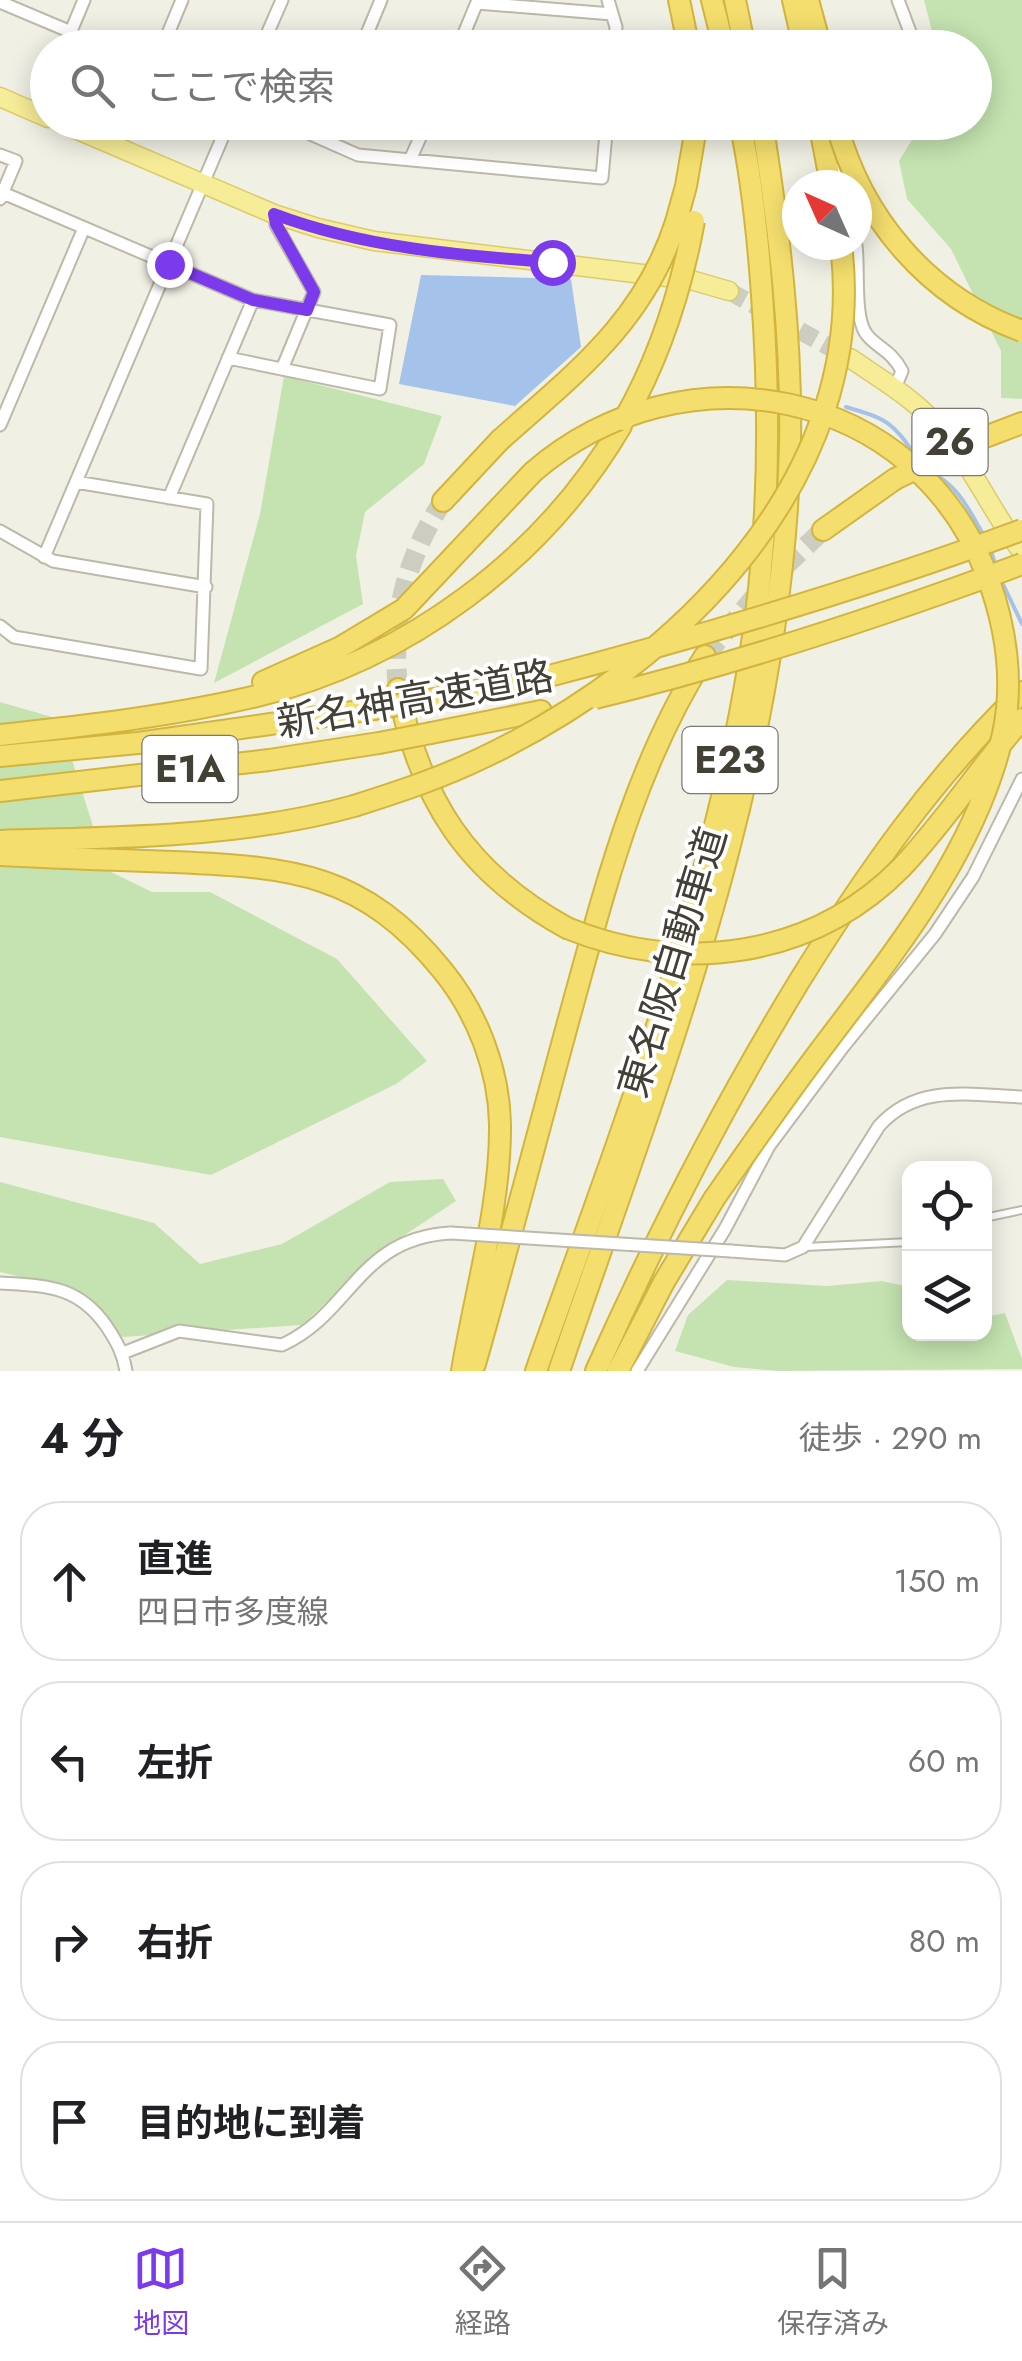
<!DOCTYPE html>
<html lang="ja">
<head>
<meta charset="utf-8">
<style>
	:root { --surface:#fff; --page:#f2f2f2; --text:#202124; --muted:#757577; --line:#e0e0e0; --accent:#7c3aed }
	body { margin:0; font-family:Jost,"Noto Sans JP",sans-serif; background:var(--page); color:var(--text) }
	.controls { position:absolute; right:30px; bottom:30px; display:grid; overflow:hidden; border-radius:20px; box-shadow:0 5px 25px #0003 }
	.controls button { width:90px; height:90px; display:grid; place-items:center; padding:0; border:0; border-bottom:2px solid var(--line); background:var(--surface); color:var(--text); font:50px sans-serif }
	.compass { position:absolute; left:782px; top:170px; width:90px; height:90px; border-radius:50%; background:var(--surface); box-shadow:0 5px 25px #0003; rotate:315deg }
	.stop { position:absolute; width:30px; height:30px; margin:-22px; border:8px solid #7c3aed; border-radius:50%; background:#fff }
	.stop.end { background:#7c3aed; border-color:#fff; box-shadow:0 2px 10px #0008 }
	.list { margin:0; padding:0; list-style:none }
	h2 { display:flex; justify-content:space-between; align-items:center; height:130px; margin:0; padding:0 40px; font-size:42px }
	h2 small { font-size:32px; font-weight:400; color:var(--muted) }
	.list li { display:grid; grid-template-columns:65px 1fr auto; gap:30px; align-items:center; box-sizing:border-box; height:160px; margin:0 20px 20px; padding:0 20px; border:2px solid var(--line); border-radius:40px }
	.list b { display:block; font-size:38px; white-space:nowrap }
	.list p { margin:0; font-size:32px; white-space:nowrap; color:var(--muted) }
	.list em { font-size:32px; font-style:normal; color:var(--muted) }
	.icon { flex:none; width:55px; height:55px; fill:none; stroke:currentColor; stroke-width:2; stroke-linecap:round; stroke-linejoin:round }
	.map { position:relative; flex:none; width:1022px; height:1371px; overflow:hidden }
	.search { position:absolute; background:var(--surface); box-shadow:0 5px 25px #0003; left:30px; right:30px; top:30px; height:110px; display:flex; align-items:center; gap:25px; box-sizing:border-box; padding:0 35px; border-radius:55px; color:var(--muted); font-size:38px }
	.sheet { height:850px; background:var(--surface) }
	nav { display:flex; justify-content:space-around; align-items:center; box-sizing:border-box; height:140px; border-top:2px solid var(--line); background:var(--surface); font-size:28px; color:var(--muted) }
	nav a { display:grid; justify-items:center; gap:5px }
	nav .on { color:var(--accent) }
	.map>svg:first-child { display:block }
	.green { fill:#c4e3b0 }
	.water { fill:#a5c2eb }
	.lines { fill:none; stroke-linecap:round; stroke-linejoin:round }
	.stream { stroke:#a5c2eb; stroke-width:4 }
	.primary-tunnel { stroke:#cecdc2; stroke-width:18; stroke-dasharray:18 9; stroke-linecap:butt }
	.highway-tunnel { stroke:#cecdc2; stroke-width:20; stroke-dasharray:20 10; stroke-linecap:butt }
	.lane-casing { stroke:#bcb9a9; stroke-width:10 }
	.street-casing { stroke:#bcb9a9; stroke-width:15 }
	.primary-casing { stroke:#dbcc6a; stroke-width:21 }
	.highway-casing { stroke:#d2b53e; stroke-width:24 }
	.lane { stroke:#fff; stroke-width:6 }
	.street { stroke:#fff; stroke-width:11 }
	.primary { stroke:#f7ec98; stroke-width:18 }
	.highway { stroke:#f4de6e; stroke-width:20 }
	.street-bridge-casing { stroke:#bcb9a9; stroke-width:15; stroke-linecap:butt }
	.highway-bridge-casing { stroke:#d2b53e; stroke-width:24; stroke-linecap:butt }
	.street-bridge { stroke:#fff; stroke-width:11 }
	.highway-bridge { stroke:#f4de6e; stroke-width:20 }
	.route { stroke:#7c3aed; stroke-width:12 }
	.labels { text-anchor:middle; stroke-width:8; stroke-linejoin:round; paint-order:stroke }
	.shield { fill:#fff; stroke:#7b7972; stroke-width:2.5 }
	.shield-label { font-size:38px; font-weight:bold; fill:#434035 }
	.street-label { font-size:40px; fill:#434035; stroke:#fff }
</style>
</head>
<body>
<div class="map">
<svg width="1022" height="1371" viewBox="0 0 1022 1371">
	<rect width="100%" height="100%" fill="#f1f0e5"/>
	<path class="green" d="M924 0H1022V399L1001 398V351L951 249 907 199 899 161 922 123 974 122V48L936 47Z
		M284 376 442 416 424 464 365 512 356 556 363 604 214 683 260 514Z
		M0 702 59 719 107 870 152 892H210L337 959 427 1061 396 1084 211 1175 0 1137Z
		M443 1179 456 1201 382 1250 302 1325 123 1337 59 1286 0 1272V1182L154 1223 200 1264 282 1244 390 1182Z
		M727 1280 827 1286 882 1281 909 1287 910 1334H984L985 1317 1005 1313 1022 1359V1369L779 1371 734 1367 675 1351 688 1315Z"/>
	<path class="water" d="M421 275 571 279 581 347 515 406 399 384Z"/>
	<g class="lines">
		<path class="stream" d="M846 407C887 419 893 422 916 457
			M929 471C958 485 968 508 983 534
			M990 547 996 567
			M1001 580 1022 624"/>
		<path class="primary-tunnel" d="M729 291 847 357"/>
		<path class="highway-tunnel" d="M705 656 763 587 823 530
			M398 689C391 619 405 560 443 501"/>
		<defs>
			<path id="lane" d="M984 1218 1022 1210
				M805 1247 910 1242"/>
			<path id="street" d="M608 0 616 27 614 48
				M898 0 910 32V48
				M0 2 71 32
				M477 3 612 14
				M64 48 84 0
				M162 48 182 0
				M261 48 282 0
				M361 48 381 0
				M458 48 478 0
				M283 122 358 155 602 178 607 122
				M322 139 329 122
				M0 155 16 161 0 199
				M410 160 427 122
				M845 185 836 155 845 137 869 122
				M3 193 253 300 390 325 380 389 228 358
				M274 214 276 225 314 292 282 369
				M856 245C859 267 854 314 865 332 873 346 891 349 902 371L895 388
				M0 425 84 228
				M169 498 253 300
				M0 531 53 561 206 587
				M44 557 229 122
				M0 626 14 637 201 669 207 504 76 482
				M731 1251 785 1255 803 1247 879 1126C917 1083 970 1095 1022 1097
				M0 1283C46 1286 78 1285 107 1327 117 1342 123 1353 126 1371
				M123 1353 179 1331 282 1345C352 1313 358 1238 451 1233
				M637 1371 725 1229 769 1146 843 1047 935 934 973 877 1022 779"/>
			<path id="primary" d="M0 97 48 118
				M59 122 274 214 318 228 374 241 691 280 729 291
				M850 358C879 378 912 397 936 424 971 463 991 511 1022 552"/>
			<path id="highway" d="M679 0 689 48
				M712 0 724 48
				M735 0 745 48
				M793 0 804 48
				M808 0 821 48
				M819 122 831 185
				M676 222 686 186 697 122
				M972 442 1022 423
				M443 501 500 440
				M823 530 895 479
				M263 682 339 648 404 609 533 472
				M398 689C420 800 467 873 567 928
				M424 701 534 680
				M431 733 541 711
				M0 735C85 726 173 716 257 696 407 660 543 559 621 426
				M0 756 138 743 374 709
				M0 791 269 760 379 743
				M0 841C119 837 239 838 354 806
				M0 855C58 858 116 860 174 862 292 867 364 873 443 971 477 1013 499 1069 500 1124 501 1204 475 1292 462 1371
				M475 1364C509 1245 540 1124 573 1004 606 884 637 762 705 656
				M536 1371C618 1140 709 907 749 663 769 542 771 417 762 295 758 237 752 179 740 122
				M559 1371C663 1067 782 772 790 445 792 337 779 229 762 122
				M596 1371C656 1237 723 1106 800 980 864 877 934 776 1022 692
				M618 1371 664 1282 714 1199"/>
		</defs>
		<use href="#lane" class="lane-casing"/>
		<use href="#street" class="street-casing"/>
		<use href="#primary" class="primary-casing"/>
		<use href="#highway" class="highway-casing"/>
		<use href="#lane" class="lane"/>
		<use href="#street" class="street"/>
		<use href="#primary" class="primary"/>
		<use href="#highway" class="highway"/>
		<defs>
			<path id="street-bridge" d="M451 1233 731 1251"/>
			<path id="highway-bridge" d="M836 122C861 218 928 297 1022 331
				M624 420C660 357 681 291 694 221
				M500 440C575 373 644 322 676 222
				M533 472C682 343 917 386 988 578 1006 627 1014 682 1003 734 976 854 891 956 819 1052 783 1100 748 1150 714 1199
				M895 479 972 442
				M534 680C699 637 862 589 1022 530
				M595 698C740 663 882 616 1022 564
				M374 709 424 701
				M379 743 431 733
				M354 806C398 792 441 778 482 758 677 666 870 477 841 245
				M567 928C682 975 812 958 901 868 945 822 980 767 1022 719"/>
		</defs>
		<use href="#street-bridge" class="street-bridge-casing"/>
		<use href="#highway-bridge" class="highway-bridge-casing"/>
		<use href="#street-bridge" class="street-bridge"/>
		<use href="#highway-bridge" class="highway-bridge"/>
	</g>
	<g class="lines">
		<path class="route" d="M169 264 253 300 307 310 314 292 276 224 274 214C361 247 460 256 552 262"/>
	</g>
	<g class="labels">
		<g class="shield">
			<rect x="912.5" y="409" width="75" height="66" rx="8"/>
			<rect x="682.5" y="727" width="95" height="66" rx="8"/>
			<rect x="142.5" y="736" width="95" height="66" rx="8"/>
		</g>
		<g class="shield-label">
			<text x="950" y="455">26</text>
			<text x="730" y="773">E23</text>
			<text x="190" y="782">E1A</text>
		</g>
		<g class="street-label">
			<text transform="translate(415 699) rotate(-10)" y="14">新名神高速道路</text>
			<text transform="translate(672 962) rotate(-73)" y="14">東名阪自動車道</text>
		</g>
	</g>
</svg>
<div class="controls">
<button><svg class="icon" aria-label="locate" viewBox="0 0 24 24"><circle cx="12" cy="12" r="6"/><path d="M12 2v4M12 18v4M2 12h4M18 12h4"/></svg></button>
<button><svg class="icon" aria-label="layers" viewBox="0 0 24 24"><path d="M12 4l9 5-9 5-9-5zM3 14l9 5 9-5"/></svg></button>
</div>
<svg class="compass" viewBox="-18 -18 36 36"><path d="M0-13l5 13h-10z" fill="#e53935"/><path d="M0 13l5-13h-10z" fill="#757577"/></svg>
<div class="stop" style="left:552px;top:262px"></div>
<div class="stop end" style="left:169px;top:264px"></div>
<div class="search"><svg class="icon" aria-label="search" viewBox="0 0 24 24"><circle cx="10" cy="10" r="6"/><path d="M15 15l6 6"/></svg>ここで検索</div>
</div>
<section class="sheet">
<h2>4 分<small>徒歩 · 290 m</small></h2>
<ul class="list">
<li><svg class="icon" aria-label="ahead" viewBox="0 0 24 24"><path d="M12 20V5M6 11l6-6 6 6"/></svg><div><b>直進</b><p>四日市多度線</p></div><em>150 m</em></li>
<li><svg class="icon" aria-label="left" viewBox="0 0 24 24"><path d="M17 20v-9H6M10 6l-5 5 5 5"/></svg><div><b>左折</b></div><em>60 m</em></li>
<li><svg class="icon" aria-label="right" viewBox="0 0 24 24"><path d="M7 20v-9h11M14 6l5 5-5 5"/></svg><div><b>右折</b></div><em>80 m</em></li>
<li><svg class="icon" aria-label="arrive" viewBox="0 0 24 24"><path d="M6 21V4h12l-3 4 3 4H6"/></svg><div><b>目的地に到着</b></div></li>
</ul>
</section>
<nav>
<a class="on"><svg class="icon" aria-label="map" viewBox="0 0 24 24"><path d="M3 6l6-2 6 2 6-2v14l-6 2-6-2-6 2zM9 4v14M15 6v14"/></svg>地図</a>
<a><svg class="icon" aria-label="directions" viewBox="0 0 24 24"><path d="M12 3l9 9-9 9-9-9zM9 14v-3h6M13 9l2 2-2 2"/></svg>経路</a>
<a><svg class="icon" aria-label="saved" viewBox="0 0 24 24"><path d="M7 4h10v16l-5-4-5 4z"/></svg>保存済み</a>
</nav>
</body>
</html>
